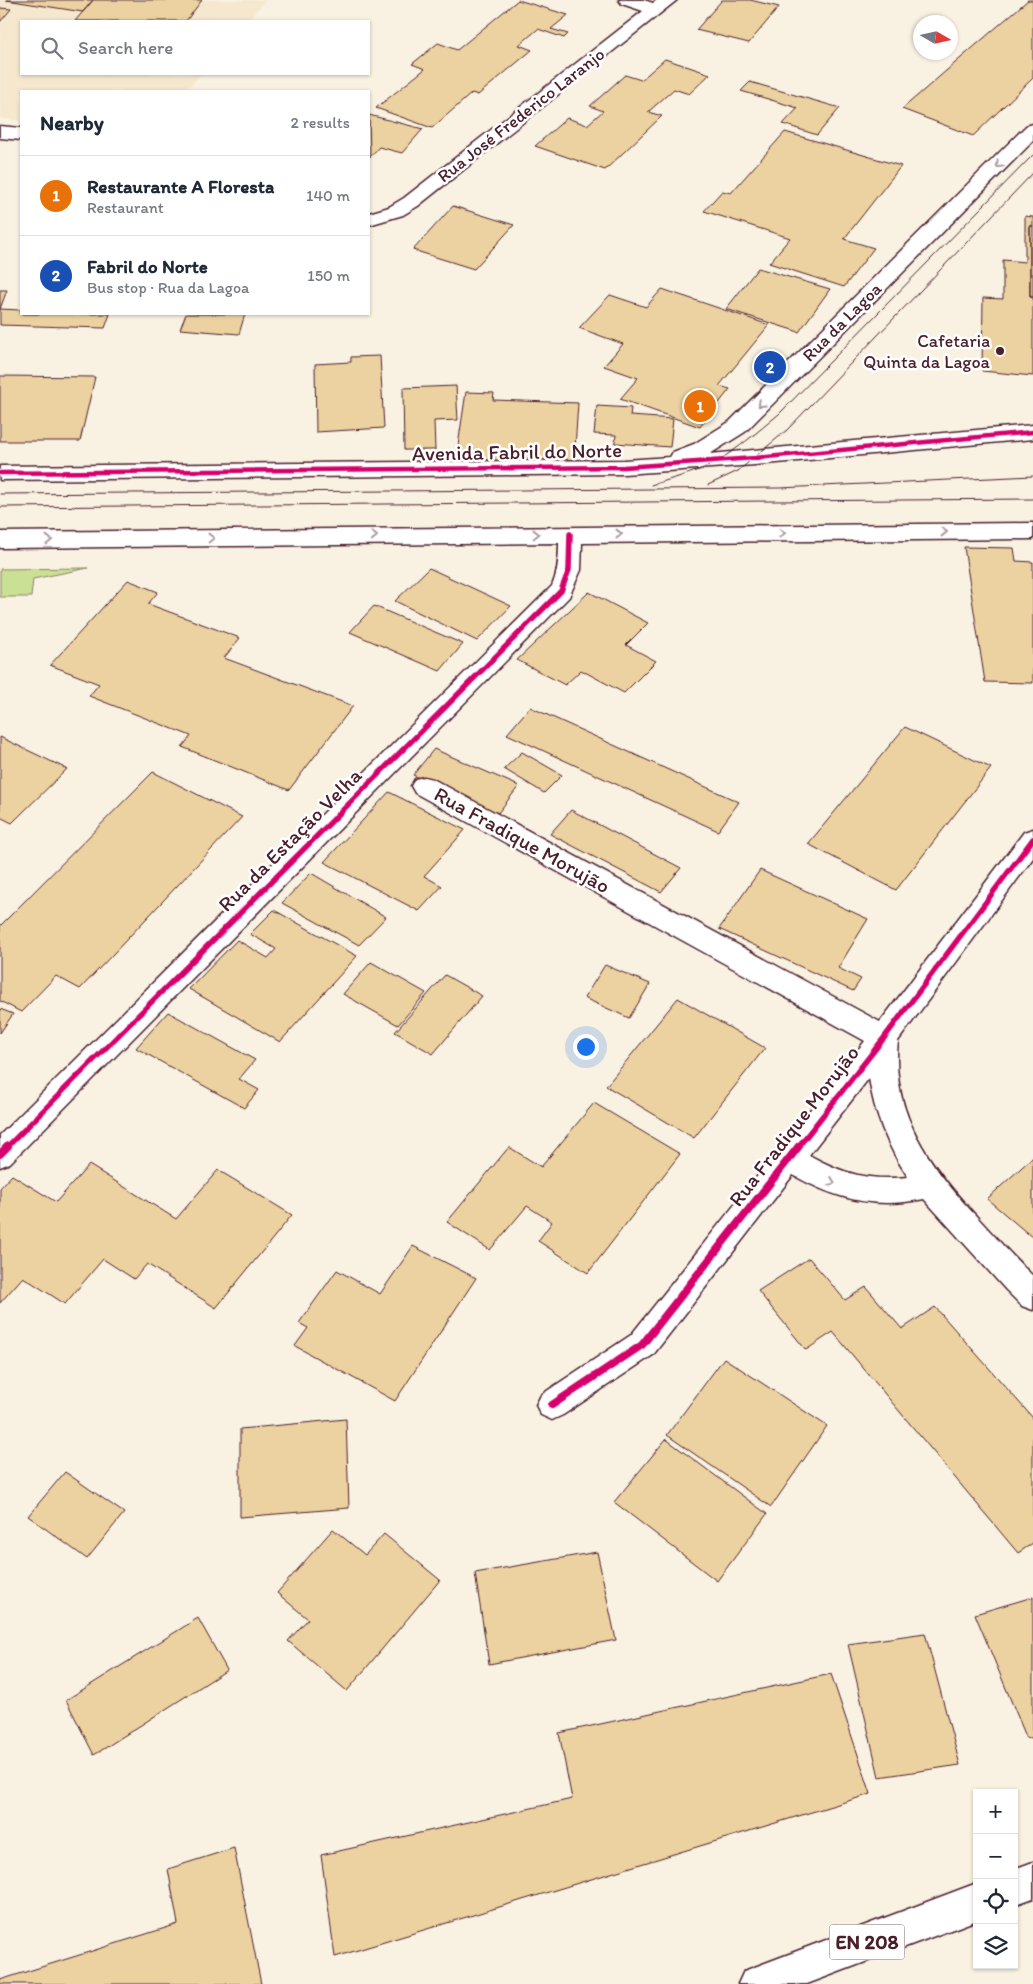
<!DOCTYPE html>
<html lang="en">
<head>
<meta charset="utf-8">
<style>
	:root { --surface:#fff; --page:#f2f2f3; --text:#1f2937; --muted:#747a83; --line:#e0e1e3; --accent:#1a73e8 }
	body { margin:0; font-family:Itim,sans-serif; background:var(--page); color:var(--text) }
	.controls { position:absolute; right:15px; bottom:15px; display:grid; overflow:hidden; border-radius:0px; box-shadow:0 1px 4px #0004 }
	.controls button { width:45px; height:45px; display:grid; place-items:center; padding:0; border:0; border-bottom:1px solid var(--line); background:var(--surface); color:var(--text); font:25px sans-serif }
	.compass { position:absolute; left:913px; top:15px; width:45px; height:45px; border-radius:50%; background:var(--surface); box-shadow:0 1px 4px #0004; rotate:99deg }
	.you { position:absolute; left:585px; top:1046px; width:18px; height:18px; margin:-12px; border:4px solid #fff; border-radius:50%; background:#1a73e8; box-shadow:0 0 0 8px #1a73e833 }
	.badge { display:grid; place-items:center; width:32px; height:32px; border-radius:50%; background:var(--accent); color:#fff; font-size:16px; font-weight:700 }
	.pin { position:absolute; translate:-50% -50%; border:2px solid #fff; box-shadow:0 1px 5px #0006 }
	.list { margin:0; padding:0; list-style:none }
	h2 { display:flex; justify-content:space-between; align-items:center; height:65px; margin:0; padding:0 20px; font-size:21px }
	h2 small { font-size:16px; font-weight:400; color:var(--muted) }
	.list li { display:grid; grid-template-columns:32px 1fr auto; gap:15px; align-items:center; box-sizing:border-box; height:80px; padding:0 20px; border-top:1px solid var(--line) }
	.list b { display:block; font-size:19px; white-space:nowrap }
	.list p { margin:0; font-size:16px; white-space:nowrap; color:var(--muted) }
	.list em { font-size:16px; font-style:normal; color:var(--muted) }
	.icon { flex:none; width:28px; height:28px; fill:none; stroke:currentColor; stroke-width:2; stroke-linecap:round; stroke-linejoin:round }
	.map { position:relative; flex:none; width:1033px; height:1984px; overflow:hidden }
	.search { position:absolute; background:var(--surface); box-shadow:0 1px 4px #0004; left:20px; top:20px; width:350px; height:55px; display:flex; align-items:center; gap:12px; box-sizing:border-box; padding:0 18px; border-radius:0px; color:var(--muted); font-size:19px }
	.panel { position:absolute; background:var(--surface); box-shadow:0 1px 4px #0004; left:20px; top:90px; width:350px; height:225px; border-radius:0px }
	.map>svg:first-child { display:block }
	.built { fill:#f5e8cf }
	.green { fill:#c9e095; stroke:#8a8060 }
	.building { fill:#ecd2a1; stroke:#4a1f2b }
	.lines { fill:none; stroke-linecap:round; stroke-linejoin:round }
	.minor-casing { stroke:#4a1f2b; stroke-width:3 }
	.major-casing { stroke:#4a1f2b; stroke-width:3 }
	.minor { fill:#fff; fill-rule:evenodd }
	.major { fill:#fff; fill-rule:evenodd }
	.tram { stroke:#4a1f2b; stroke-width:1 }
	.cycleway-far2-casing { stroke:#fff; stroke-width:7 }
	.cycleway-far1-casing { stroke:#fff; stroke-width:9 }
	.cycleway-casing { stroke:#fff; stroke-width:11 }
	.cycleway-far2 { stroke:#d6006c; stroke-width:4.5 }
	.cycleway-far1 { stroke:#d6006c; stroke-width:5.5 }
	.cycleway { stroke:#d6006c; stroke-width:8 }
	.oneway { stroke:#ae9aa0 }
	.poi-dot { fill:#4a1f2b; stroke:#fff; stroke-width:2 }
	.labels { text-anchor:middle; stroke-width:5; stroke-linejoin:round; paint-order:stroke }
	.far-street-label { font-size:18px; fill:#4a1f2b; stroke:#fff }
	.far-poi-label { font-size:18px; fill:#4a1f2b; stroke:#fff; text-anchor:end }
	.shield { fill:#fff; stroke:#80626b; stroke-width:1 }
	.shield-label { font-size:20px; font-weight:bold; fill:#4a1f2b }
	.street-label { font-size:21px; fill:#4a1f2b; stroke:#fff }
</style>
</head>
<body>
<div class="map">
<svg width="1033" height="1984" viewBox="0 0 1033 1984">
	<rect width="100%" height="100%" fill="#f9f2e3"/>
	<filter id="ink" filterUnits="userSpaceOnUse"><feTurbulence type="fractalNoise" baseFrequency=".02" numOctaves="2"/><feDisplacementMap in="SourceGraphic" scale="10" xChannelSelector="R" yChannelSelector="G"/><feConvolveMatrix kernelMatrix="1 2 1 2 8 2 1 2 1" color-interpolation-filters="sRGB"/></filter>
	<g filter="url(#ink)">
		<path class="built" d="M0 0H266L247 21H21V74H201L189 87 173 91H21V121L0 118Z"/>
		<path class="green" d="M88 568 33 579 31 597H0V569Z"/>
		<path class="building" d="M6 0H93L83 12Z
			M93 0H202L186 21H75Z
			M518 0 568 15 551 29 568 34 564 38 538 29 519 45 532 50 478 95 472 93 432 128 376 108 425 69 412 64 438 43 457 50Z
			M722 0H750L779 7 749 43 696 30Z
			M1028 0H1033V78L973 136 902 109Z
			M0 8 11 9 0 22Z
			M665 59 710 74 689 94 674 89 648 112 662 116 605 170 535 146 567 118 587 125 603 111 590 106 625 75 641 80Z
			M750 82 840 108 817 135 783 124 798 108 741 91Z
			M369 115 423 129 402 153 379 147 370 157Z
			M785 132 901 166 844 239 874 248 844 287 769 263 790 238 704 211 722 191 731 193Z
			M453 206 514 225 474 269 413 250Z
			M1025 216 1033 217V226H1030V297H1033V376L982 371 983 298 1003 299V260L1025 262Z
			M1030 226H1033V297H1030Z
			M758 268 830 289 799 332 726 309Z
			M662 289 769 325 719 386 730 389 700 427 620 399 638 378 604 366 623 344 579 328 610 295 646 307Z
			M0 290H7L0 309 21 310V314H110L105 328 0 325Z
			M186 314H245L239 334 180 329Z
			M380 356 384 428 316 432 315 364 351 362V357Z
			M0 376 95 377 80 441H0Z
			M456 386 458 420 434 421 435 450H404L403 388Z
			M466 392 494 393 493 400 578 403 574 463 456 459Z
			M597 406 631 408 630 416 673 419 670 447 615 443 616 435 594 434Z
			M964 547 1014 548 1016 561 1033 562V683L985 682Z
			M429 568 511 606 477 641 395 601Z
			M128 580 158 592 148 604 240 638 224 658 353 706 289 790 182 747 191 736 89 696 99 684 50 665Z
			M589 592 648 623 626 645 656 661 624 693 581 670 565 685 517 660Z
			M374 606 463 644 440 671 350 632Z
			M530 707 739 802 718 831 507 734Z
			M905 727 991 768 896 890 808 844Z
			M0 737 67 769 12 823 0 817Z
			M434 749 519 786 498 813 413 775Z
			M522 752 562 775 544 793 504 769Z
			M153 772 242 817 80 989 56 976 21 1012 0 1001V926Z
			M389 792 465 830 424 876 442 886 419 911 324 862Z
			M571 810 681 868 661 892 550 834Z
			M760 870 868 919 838 968 861 979 853 991 719 929Z
			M311 873 386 917 359 945 282 903Z
			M274 910 357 956 280 1042 189 989 237 940 268 958 276 949 250 934Z
			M371 962 426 993 398 1025 343 994Z
			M605 965 650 984 629 1018 584 998Z
			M445 975 482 996 433 1054 395 1032Z
			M678 998 765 1048 694 1138 606 1086Z
			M0 1009 13 1014 0 1033Z
			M168 1012 255 1060 239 1079 259 1090 244 1108 136 1048Z
			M594 1103 680 1154 588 1273 538 1241 552 1222 527 1206 490 1250 447 1222 509 1147 541 1167Z
			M1033 1157V1238L987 1199Z
			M89 1165 176 1219 218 1170 292 1215 216 1308 147 1264 134 1279 103 1259 65 1304 23 1277 0 1303V1188L12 1175 56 1202Z
			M413 1246 476 1278 395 1401 295 1346 308 1328 299 1323 337 1270 380 1294Z
			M809 1258 845 1300 866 1287 902 1329 935 1307 1033 1418V1543L1018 1553 833 1332 806 1350 758 1291Z
			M724 1358 827 1426 771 1507 667 1435Z
			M346 1419 349 1508 240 1517V1429Z
			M666 1439 767 1514 717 1581 614 1502Z
			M65 1472 124 1513 87 1559 28 1516Z
			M333 1529 365 1555 384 1534 440 1580 347 1691 288 1641 308 1619 277 1593Z
			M597 1552 616 1640 489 1664 475 1573Z
			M1033 1597V1737L1027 1739 975 1614Z
			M198 1618 227 1670 94 1755 66 1700Z
			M925 1633 960 1765 879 1777 848 1644Z
			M831 1674 871 1794 335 1957 321 1855 572 1799 559 1733Z
			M234 1848 261 1984H0V1980L178 1924 168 1869Z"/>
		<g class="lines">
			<defs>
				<path id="minor" d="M619 0H644L653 3 657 0H677L418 206 403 215 369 225V213L389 207 404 198 643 11 622 4Z
					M1033 124V141L745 432 710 454 1033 425V439L755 465 624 474 0 480V466L624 460 670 457 673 452 694 444 729 422 1026 126Z
					M0 126 21 128V140L0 138Z
					M1033 523V539L582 543 581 570 569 597 10 1163 0 1167V1135L552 586C558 572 559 558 559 543L0 548V532Z
					M424 777 433 779 880 1022 1024 832 1033 829V858L898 1041C890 1113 931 1168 978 1218 996 1238 1014 1258 1033 1276V1310L1022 1306 1006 1290 924 1199C875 1209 837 1200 793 1175L653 1355 563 1415 552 1420 541 1415 536 1405 541 1395 631 1335 865 1041 415 793 411 786 415 779ZM869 1078C874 1114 888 1147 908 1177 868 1181 844 1174 809 1155Z"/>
				<path id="major" d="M1033 1862V1898L1014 1905V1869Z
					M977 1883V1920L807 1984H738L744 1971Z"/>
			</defs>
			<use href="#minor" class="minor-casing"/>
			<use href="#major" class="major-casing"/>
			<use href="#minor" class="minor"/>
			<use href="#major" class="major"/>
			<path class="tram" d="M651 485C671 479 691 474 710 465 735 452 757 432 779 414L1033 155
				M708 485 738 471 787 430 1033 173
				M0 494 780 488 1033 476
				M0 507 1033 499"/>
			<defs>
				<path id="cycleway-far2" d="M0 473 624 467 755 458 1033 432"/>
				<path id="cycleway-far1" d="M7 1147 561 591 569 570 570 534
					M798 1147 884 1038 1033 839"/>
				<path id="cycleway" d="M0 1154 8 1146
					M552 1405 642 1345 799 1146"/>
			</defs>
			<use href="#cycleway-far2" class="cycleway-far2-casing"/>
			<use href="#cycleway-far1" class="cycleway-far1-casing"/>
			<use href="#cycleway" class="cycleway-casing"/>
			<use href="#cycleway-far2" class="cycleway-far2"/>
			<use href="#cycleway-far1" class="cycleway-far1"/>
			<use href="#cycleway" class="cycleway"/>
		</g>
		<defs><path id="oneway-chevron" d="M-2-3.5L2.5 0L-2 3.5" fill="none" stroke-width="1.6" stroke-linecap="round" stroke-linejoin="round" transform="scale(1.25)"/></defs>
		<g class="oneway">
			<use href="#oneway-chevron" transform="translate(999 165) rotate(135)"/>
			<use href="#oneway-chevron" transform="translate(761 404) rotate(136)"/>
			<use href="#oneway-chevron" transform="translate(944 532)"/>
			<use href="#oneway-chevron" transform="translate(782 533)"/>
			<use href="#oneway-chevron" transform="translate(536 534) rotate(-1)"/>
			<use href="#oneway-chevron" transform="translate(619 534)"/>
			<use href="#oneway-chevron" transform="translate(374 536) rotate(-1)"/>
			<use href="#oneway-chevron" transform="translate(211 538) rotate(-1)"/>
			<use href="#oneway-chevron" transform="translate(49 540) rotate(-1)"/>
			<use href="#oneway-chevron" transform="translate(832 1182) rotate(21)"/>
		</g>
	</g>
	<circle class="poi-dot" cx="1000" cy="351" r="5"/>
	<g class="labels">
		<g class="far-street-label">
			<text transform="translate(521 115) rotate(-38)" y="6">Rua José Frederico Laranjo</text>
			<text transform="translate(842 322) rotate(-45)" y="6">Rua da Lagoa</text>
		</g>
		<g class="far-poi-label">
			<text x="990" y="347">Cafetaria<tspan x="990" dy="21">Quinta da Lagoa</tspan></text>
		</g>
		<rect class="shield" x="829.5" y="1924.5" width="75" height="35" rx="4"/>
		<g class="shield-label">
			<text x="867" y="1949">EN 208</text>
		</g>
		<g class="street-label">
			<text transform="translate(517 452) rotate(-1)" y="7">Avenida Fabril do Norte</text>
			<text transform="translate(290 840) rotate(-45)" y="7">Rua da Estação Velha</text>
			<text transform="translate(522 840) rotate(29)" y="7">Rua Fradique Morujão</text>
			<text transform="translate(794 1126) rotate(-52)" y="7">Rua Fradique Morujão</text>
		</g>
	</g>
</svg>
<div class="controls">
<button>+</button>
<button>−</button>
<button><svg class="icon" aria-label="locate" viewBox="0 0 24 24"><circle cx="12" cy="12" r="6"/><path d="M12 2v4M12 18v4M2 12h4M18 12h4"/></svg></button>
<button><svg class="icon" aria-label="layers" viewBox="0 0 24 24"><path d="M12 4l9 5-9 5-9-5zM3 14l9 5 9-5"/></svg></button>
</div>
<svg class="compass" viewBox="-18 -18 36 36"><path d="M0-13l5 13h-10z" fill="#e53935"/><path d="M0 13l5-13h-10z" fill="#747a83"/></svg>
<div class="you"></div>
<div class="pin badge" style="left:700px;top:406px;background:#e8710a">1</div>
<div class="pin badge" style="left:770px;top:367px;background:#1a4fb4">2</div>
<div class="search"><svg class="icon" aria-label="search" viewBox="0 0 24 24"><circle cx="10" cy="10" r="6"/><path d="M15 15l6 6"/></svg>Search here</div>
<section class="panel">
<h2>Nearby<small>2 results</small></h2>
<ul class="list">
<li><span class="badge" style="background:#e8710a">1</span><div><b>Restaurante A Floresta</b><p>Restaurant</p></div><em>140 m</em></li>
<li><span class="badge" style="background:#1a4fb4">2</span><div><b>Fabril do Norte</b><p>Bus stop · Rua da Lagoa</p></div><em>150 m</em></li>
</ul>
</section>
</div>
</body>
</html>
